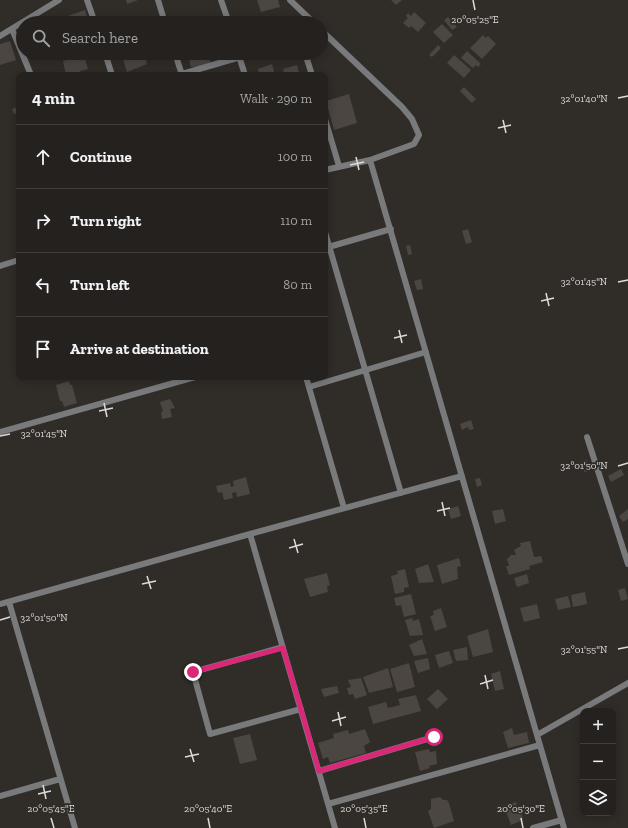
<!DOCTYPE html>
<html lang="en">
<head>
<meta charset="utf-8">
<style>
	:root { --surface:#24211e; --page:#2c2927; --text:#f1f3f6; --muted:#a3a3a4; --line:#413e3c }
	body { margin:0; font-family:"Zilla Slab",serif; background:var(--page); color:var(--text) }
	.controls { position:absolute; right:12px; bottom:12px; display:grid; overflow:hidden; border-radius:8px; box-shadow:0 2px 10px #0003 }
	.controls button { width:36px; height:36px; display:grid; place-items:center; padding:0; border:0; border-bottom:1px solid var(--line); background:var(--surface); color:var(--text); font:20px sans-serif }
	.stop { position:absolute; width:12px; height:12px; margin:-9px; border:3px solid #db2777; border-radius:50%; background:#fff }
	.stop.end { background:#db2777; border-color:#fff; box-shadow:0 1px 4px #0008 }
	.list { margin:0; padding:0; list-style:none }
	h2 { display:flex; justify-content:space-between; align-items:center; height:52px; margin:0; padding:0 16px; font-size:17px }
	h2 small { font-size:13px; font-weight:400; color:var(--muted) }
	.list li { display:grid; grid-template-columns:26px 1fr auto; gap:12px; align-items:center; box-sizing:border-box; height:64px; padding:0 16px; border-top:1px solid var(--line) }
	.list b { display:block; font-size:15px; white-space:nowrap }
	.list em { font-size:13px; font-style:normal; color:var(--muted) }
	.icon { flex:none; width:22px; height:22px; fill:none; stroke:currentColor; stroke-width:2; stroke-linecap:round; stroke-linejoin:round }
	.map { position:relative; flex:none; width:628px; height:828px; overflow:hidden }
	.search { position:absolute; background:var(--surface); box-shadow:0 2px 10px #0003; left:16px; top:16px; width:312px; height:44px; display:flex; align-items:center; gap:10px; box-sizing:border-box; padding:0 14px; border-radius:22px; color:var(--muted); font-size:15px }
	.panel { position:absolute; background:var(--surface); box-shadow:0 2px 10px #0003; left:16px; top:72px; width:312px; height:308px; border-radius:8px }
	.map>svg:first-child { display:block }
	.building { fill:#4b4642 }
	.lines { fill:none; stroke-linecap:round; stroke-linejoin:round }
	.minor { stroke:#787a7c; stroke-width:6 }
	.route { stroke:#db2777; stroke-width:5 }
	.ticks { fill:none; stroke:#dedbd9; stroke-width:1.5 }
	.ticks-label { font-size:10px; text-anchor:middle; fill:#dedbd9; stroke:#302c28; stroke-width:3.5; stroke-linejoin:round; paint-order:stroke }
</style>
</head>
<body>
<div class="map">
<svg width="628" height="828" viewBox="0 0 628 828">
	<rect width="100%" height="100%" fill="#302c28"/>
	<path class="building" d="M126 0H138L127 4Z
		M257 0H278L280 7 261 12Z
		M391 0H402L396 5Z
		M85 10 89 23H70L68 16Z
		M414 12 426 23 418 32 411 26 409 28 403 23 408 18 406 16 408 13 411 16Z
		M283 16 286 23H255V22Z
		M448 17 457 27 452 30 444 20Z
		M46 19 47 21 36 23Z
		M442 24 453 35 444 43 433 32Z
		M483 35 486 38 488 36 496 44 482 59 470 48Z
		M10 41 16 60 0 65V44Z
		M438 45 441 48 432 57 429 55Z
		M467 51 481 64 478 67 476 65 473 68 461 58Z
		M64 53 65 57 59 58 58 54Z
		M136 53H144L147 64 127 72 122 56Z
		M187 53H207L212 66 191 67Z
		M454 55 471 70 464 78 447 63Z
		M84 56 88 69 80 71 81 75H79L78 72 75 73 76 75H66L63 61Z
		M272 64 275 75H259L258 69Z
		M297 65 299 73 285 75 283 69Z
		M139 72V75L149 72 150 75H131Z
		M464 87 476 99 472 103 460 91Z
		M349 94 357 123 334 130 326 101Z
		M19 107V112L14 114 12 109Z
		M468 229 472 242 466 244 462 231Z
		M410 245 412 254 408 255 406 246Z
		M421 279 423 289 417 290 414 281Z
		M69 381 70 385H72L77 403 64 407 62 401H60L56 385Z
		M170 399 175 408 170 409 172 417 162 419 161 412H163L160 402Z
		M471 420 474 429 469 430 468 427 462 430 460 424Z
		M587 460 589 471 584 472 582 461Z
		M621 469 624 475 611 482 608 476Z
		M246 477 250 494 237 497 236 492 232 493 233 498 224 500 222 492 218 493 216 486 230 483 231 487 234 486 233 481Z
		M480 478 482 485 477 487 475 479Z
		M458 506 461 516 451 519 448 509Z
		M503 509 506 521 495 524 492 511Z
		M628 509V519L623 522 619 516Z
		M530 541 534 557 541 556 543 562 529 566 530 569 509 575 506 566H509L507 559 511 555H516L514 550 521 546 520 543Z
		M459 558 461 566 457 567 458 579 442 584 437 565Z
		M428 564 434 582 419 583 415 569Z
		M405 569 409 587 404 588V592L395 594 391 576 398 574 397 571Z
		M327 573 330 585 327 586 328 592 310 597 304 579Z
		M527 574 529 583 517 587 514 578Z
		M625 588 628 599 621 601 618 590Z
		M585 592 587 604 573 607 571 595Z
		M411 594 416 614 404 617 401 605 396 606 394 598Z
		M568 596 571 607 558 610 555 599Z
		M537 604 540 618 524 622 520 608Z
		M441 608 447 627 435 631 430 616 434 615 433 611Z
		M412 618 413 621 419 619 423 635 410 636 405 620Z
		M488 629 493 652 473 657 467 636Z
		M422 639 427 654 414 656 409 645Z
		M467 647 468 660 456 661 453 650Z
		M449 651 453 663 439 668 435 655Z
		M428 658 430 669 418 673 414 661Z
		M409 663 415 687 397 692 390 669Z
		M388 668 393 687 369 693 363 677Z
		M500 671 504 689 495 691 491 674Z
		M361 678 367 695 355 699 353 694 349 695 347 688 351 687 348 680Z
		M337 686 339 693 324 697 321 689Z
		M438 689 448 699 437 709 427 699Z
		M416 695 421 711 373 724 368 707 386 702 388 708 400 705 398 699Z
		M512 728 514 735 527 732 529 743 508 748 503 732Z
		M365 729 370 742 364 746 366 753 330 763 328 757 323 759 318 743 334 738 333 734 348 730 349 734Z
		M250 734 257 760 240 764 233 738Z
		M429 749 430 752 436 751 437 764 429 766 430 768 420 771 415 752Z
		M440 797 443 800H447L449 803 454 821 434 828 428 811 431 809V799Z
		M516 802 517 808 520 807 523 820 511 825 504 806Z"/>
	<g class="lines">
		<path class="minor" d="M87 0 95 23
			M158 0 165 23
			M221 0 229 23
			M290 0 314 23
			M12 29 31 75
			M321 30 402 107 412 119 419 135 414 144 370 160 325 170
			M0 36 59 0
			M105 53 112 75
			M175 53 182 75
			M238 53 245 75
			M305 53 312 75
			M182 74 254 53
			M325 119 339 166
			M370 160 564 828
			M325 232 401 493
			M325 248 391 229
			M0 266 19 260
			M306 377 344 508
			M309 387 426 352
			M0 432 195 377
			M587 437 628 564
			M250 534 335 828
			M9 602 75 828
			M0 604 250 534 462 476
			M283 647 193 672 210 734 301 709
			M537 735 628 683
			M319 771 434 737
			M0 796 60 779
			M328 804 540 745
			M533 828 562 820"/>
	</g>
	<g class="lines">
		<path class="route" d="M193 672 283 648 319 771 434 737"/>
	</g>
	<path class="ticks" d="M473 0 475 10M618 98 628 96M503 120 506 133M498 128 511 125M356 157 359 170M350 165 364 162M618 282 628 280M546 293 549 306M541 301 554 298M399 330 402 343M394 338 407 335M104 403 107 417M99 411 113 408M0 436 10 434M618 466 628 463M442 502 445 516M437 511 450 508M294 539 298 553M289 548 303 544M147 576 151 589M142 584 156 581M0 620 10 617M618 649 628 647M485 675 488 689M480 684 493 680M338 712 341 726M332 721 346 717M190 749 194 762M185 757 199 754M43 785 46 799M38 794 51 791M51 818 54 828M208 818 210 828M364 818 366 828M521 818 523 828"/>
	<g class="ticks-label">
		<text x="475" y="23">20°05'25"E</text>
		<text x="584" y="102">32°01'40"N</text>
		<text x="584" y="285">32°01'45"N</text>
		<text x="44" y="437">32°01'45"N</text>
		<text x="584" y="469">32°01'50"N</text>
		<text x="44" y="621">32°01'50"N</text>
		<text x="584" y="653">32°01'55"N</text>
		<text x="51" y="812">20°05'45"E</text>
		<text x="208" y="812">20°05'40"E</text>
		<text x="364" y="812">20°05'35"E</text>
		<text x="521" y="812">20°05'30"E</text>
	</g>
</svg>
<div class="controls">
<button>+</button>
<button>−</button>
<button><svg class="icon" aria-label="layers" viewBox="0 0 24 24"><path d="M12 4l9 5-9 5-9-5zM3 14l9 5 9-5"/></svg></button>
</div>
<div class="stop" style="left:434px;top:737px"></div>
<div class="stop end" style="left:193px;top:672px"></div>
<div class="search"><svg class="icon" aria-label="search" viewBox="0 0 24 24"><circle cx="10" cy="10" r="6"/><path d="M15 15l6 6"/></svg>Search here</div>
<section class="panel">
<h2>4 min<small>Walk · 290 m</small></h2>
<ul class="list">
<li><svg class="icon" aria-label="ahead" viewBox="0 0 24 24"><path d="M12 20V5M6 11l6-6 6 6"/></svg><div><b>Continue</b></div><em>100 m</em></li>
<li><svg class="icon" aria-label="right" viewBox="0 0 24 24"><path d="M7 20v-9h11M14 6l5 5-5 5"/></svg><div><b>Turn right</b></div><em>110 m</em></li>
<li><svg class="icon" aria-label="left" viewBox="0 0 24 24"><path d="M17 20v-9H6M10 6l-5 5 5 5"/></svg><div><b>Turn left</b></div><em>80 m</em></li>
<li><svg class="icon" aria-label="arrive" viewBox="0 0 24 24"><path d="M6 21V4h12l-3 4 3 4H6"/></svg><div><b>Arrive at destination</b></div></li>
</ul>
</section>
</div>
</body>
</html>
